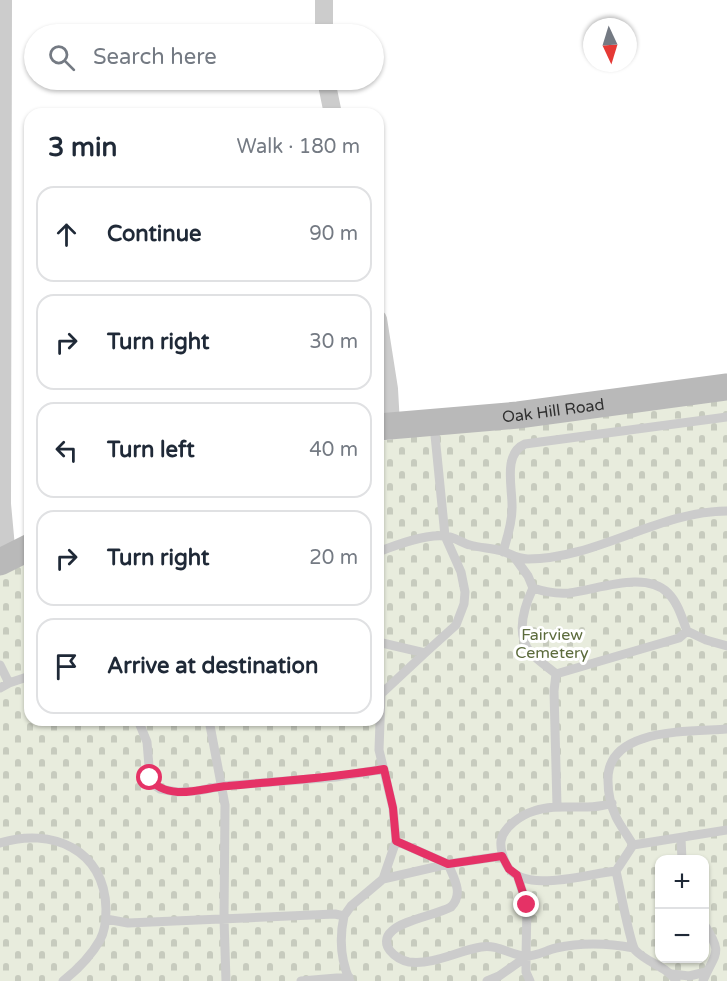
<!DOCTYPE html>
<html lang="en">
<head>
<meta charset="utf-8">
<style>
	:root { --surface:#fff; --page:#f2f2f3; --text:#1f2937; --muted:#747a83; --line:#e0e1e3 }
	body { margin:0; font-family:"Varela Round",sans-serif; background:var(--page); color:var(--text) }
	.controls { position:absolute; right:18px; bottom:18px; display:grid; overflow:hidden; border-radius:12px; box-shadow:0 2px 4px #0004 }
	.controls button { width:54px; height:54px; display:grid; place-items:center; padding:0; border:0; border-bottom:2px solid var(--line); background:var(--surface); color:var(--text); font:30px sans-serif }
	.compass { position:absolute; left:583px; top:18px; width:54px; height:54px; border-radius:50%; background:var(--surface); box-shadow:0 2px 4px #0004; rotate:176deg }
	.stop { position:absolute; width:18px; height:18px; margin:-14px; border:4px solid #e53266; border-radius:50%; background:#fff }
	.stop.end { background:#e53266; border-color:#fff; box-shadow:0 2px 6px #0008 }
	.list { margin:0; padding:0; list-style:none }
	h2 { display:flex; justify-content:space-between; align-items:center; height:78px; margin:0; padding:0 24px; font-size:26px }
	h2 small { font-size:20px; font-weight:400; color:var(--muted) }
	.list li { display:grid; grid-template-columns:39px 1fr auto; gap:18px; align-items:center; box-sizing:border-box; height:96px; margin:0 12px 12px; padding:0 12px; border:2px solid var(--line); border-radius:18px }
	.list b { display:block; font-size:22px; white-space:nowrap }
	.list em { font-size:20px; font-style:normal; color:var(--muted) }
	.icon { flex:none; width:33px; height:33px; fill:none; stroke:currentColor; stroke-width:2; stroke-linecap:round; stroke-linejoin:round }
	.map { position:relative; flex:none; width:727px; height:981px; overflow:hidden }
	.search { position:absolute; background:var(--surface); box-shadow:0 2px 4px #0004; left:24px; top:24px; width:360px; height:66px; display:flex; align-items:center; gap:15px; box-sizing:border-box; padding:0 21px; border-radius:33px; color:var(--muted); font-size:22px }
	.panel { position:absolute; background:var(--surface); box-shadow:0 2px 4px #0004; left:24px; top:108px; width:360px; height:618px; border-radius:18px }
	.map>svg:first-child { display:block }
	.cemetery { fill:url(#cemetery-stones); fill-rule:evenodd }
	.lines { fill:none; stroke-linecap:round; stroke-linejoin:round }
	.lane { stroke:#ccc; stroke-width:9 }
	.street { stroke:#ccc; stroke-width:18 }
	.secondary { stroke:#b9b9b9; stroke-width:27 }
	.route { stroke:#e53266; stroke-width:8 }
	.labels { text-anchor:middle; stroke-width:6; stroke-linejoin:round; paint-order:stroke }
	.street-label { font-size:16px; fill:#2f2f2f; stroke:#fff }
	.park-label { font-size:16px; fill:#5c6b3c; stroke:#fff }
</style>
</head>
<body>
<div class="map">
<svg width="727" height="981" viewBox="0 0 727 981">
	<defs>
		<pattern id="cemetery-stones" width="16" height="16" patternUnits="userSpaceOnUse" patternTransform="scale(1.5)"><rect width="16" height="16" fill="#e8ecdd"/><path d="M2 7V4a2 2 0 0 1 4 0v3zM10 15v-3a2 2 0 0 1 4 0v3z" fill="#c7cbbe"/></pattern>
	</defs>
	<rect width="100%" height="100%" fill="#fff"/>
	<path class="cemetery" d="M727 397V981H0V566L30 551V720H378V441ZM660 860H704V958H660Z"/>
	<g class="lines">
		<path class="lane" d="M378 552C396 545 425 534 444 536 453 536 462 543 470 545 481 548 492 548 502 551 511 554 517 559 528 559 597 559 659 511 727 511
			M503 552C507 538 512 524 512 509 513 489 502 454 525 444L727 417
			M515 558 528 576 533 588C545 592 556 594 569 593 597 590 645 570 668 593 678 603 682 618 687 631L706 640 727 646
			M533 588C524 607 515 633 530 652 537 660 548 667 556 674L679 638 687 631
			M378 642 425 653 456 625 464 604 465 592 461 572 445 536 434 425
			M0 665 9 683 0 688
			M556 674 554 691 557 806
			M9 683 30 676
			M378 695 381 694 425 653
			M138 720 147 742 150 778 154 785 160 789 177 792 197 791 222 786 336 777 384 769
			M209 720 225 805 224 919 226 981
			M612 803C587 812 559 802 534 811 521 815 503 827 501 841 500 849 503 857 506 864 522 896 589 873 616 871L633 845 727 830
			M681 838 682 860
			M396 841 448 864 502 856
			M0 843C51 827 105 849 106 909 106 919 105 931 100 940 91 956 77 970 63 981
			M633 845C628 836 621 827 616 817 611 806 608 793 608 781 606 727 690 732 727 729
			M616 871C619 884 630 943 635 950 647 963 668 967 676 981
			M383 879 448 864C454 878 464 894 451 907 436 915 403 920 392 931 377 944 396 960 409 962 434 965 457 951 481 947 498 944 510 955 525 956 535 957 547 950 556 948 583 942 607 943 634 948
			M344 916C339 939 340 959 350 981
			M106 919 128 923 335 914 344 916 351 906 383 879 396 841 393 808 379 750 381 694 378 672
			M526 957V972L530 981
			M672 974 689 976 706 972
			M301 981 349 977
			M487 981 499 976 526 957 527 905 517 875
			M703 981C715 952 724 955 704 924"/>
		<path class="street" d="M3 0 2 504 7 558
			M324 0V34
			M326 80 333 114
			M378 319 389 389 391 425"/>
		<g class="secondary">
			<path id="s1" d="M378 427 518 415 727 387"/>
			<path d="M0 562 30 547"/>
		</g>
	</g>
	<g class="lines">
		<path class="route" d="M150 778C156 788 166 791 178 792 195 793 211 787 228 786 280 781 332 778 384 769L393 808 396 841 448 864 502 856 509 869 517 875 527 905"/>
	</g>
	<g class="labels">
		<g class="street-label">
			<text dy="6" stroke="none"><textPath href="#s1" startOffset="176">Oak Hill Road</textPath></text>
		</g>
		<g class="park-label">
			<text x="552" y="640">Fairview<tspan x="552" dy="18">Cemetery</tspan></text>
		</g>
	</g>
</svg>
<div class="controls">
<button>+</button>
<button>−</button>
</div>
<svg class="compass" viewBox="-18 -18 36 36"><path d="M0-13l5 13h-10z" fill="#e53935"/><path d="M0 13l5-13h-10z" fill="#747a83"/></svg>
<div class="stop" style="left:150px;top:778px"></div>
<div class="stop end" style="left:527px;top:905px"></div>
<div class="search"><svg class="icon" aria-label="search" viewBox="0 0 24 24"><circle cx="10" cy="10" r="6"/><path d="M15 15l6 6"/></svg>Search here</div>
<section class="panel">
<h2>3 min<small>Walk · 180 m</small></h2>
<ul class="list">
<li><svg class="icon" aria-label="ahead" viewBox="0 0 24 24"><path d="M12 20V5M6 11l6-6 6 6"/></svg><div><b>Continue</b></div><em>90 m</em></li>
<li><svg class="icon" aria-label="right" viewBox="0 0 24 24"><path d="M7 20v-9h11M14 6l5 5-5 5"/></svg><div><b>Turn right</b></div><em>30 m</em></li>
<li><svg class="icon" aria-label="left" viewBox="0 0 24 24"><path d="M17 20v-9H6M10 6l-5 5 5 5"/></svg><div><b>Turn left</b></div><em>40 m</em></li>
<li><svg class="icon" aria-label="right" viewBox="0 0 24 24"><path d="M7 20v-9h11M14 6l5 5-5 5"/></svg><div><b>Turn right</b></div><em>20 m</em></li>
<li><svg class="icon" aria-label="arrive" viewBox="0 0 24 24"><path d="M6 21V4h12l-3 4 3 4H6"/></svg><div><b>Arrive at destination</b></div></li>
</ul>
</section>
</div>
</body>
</html>
